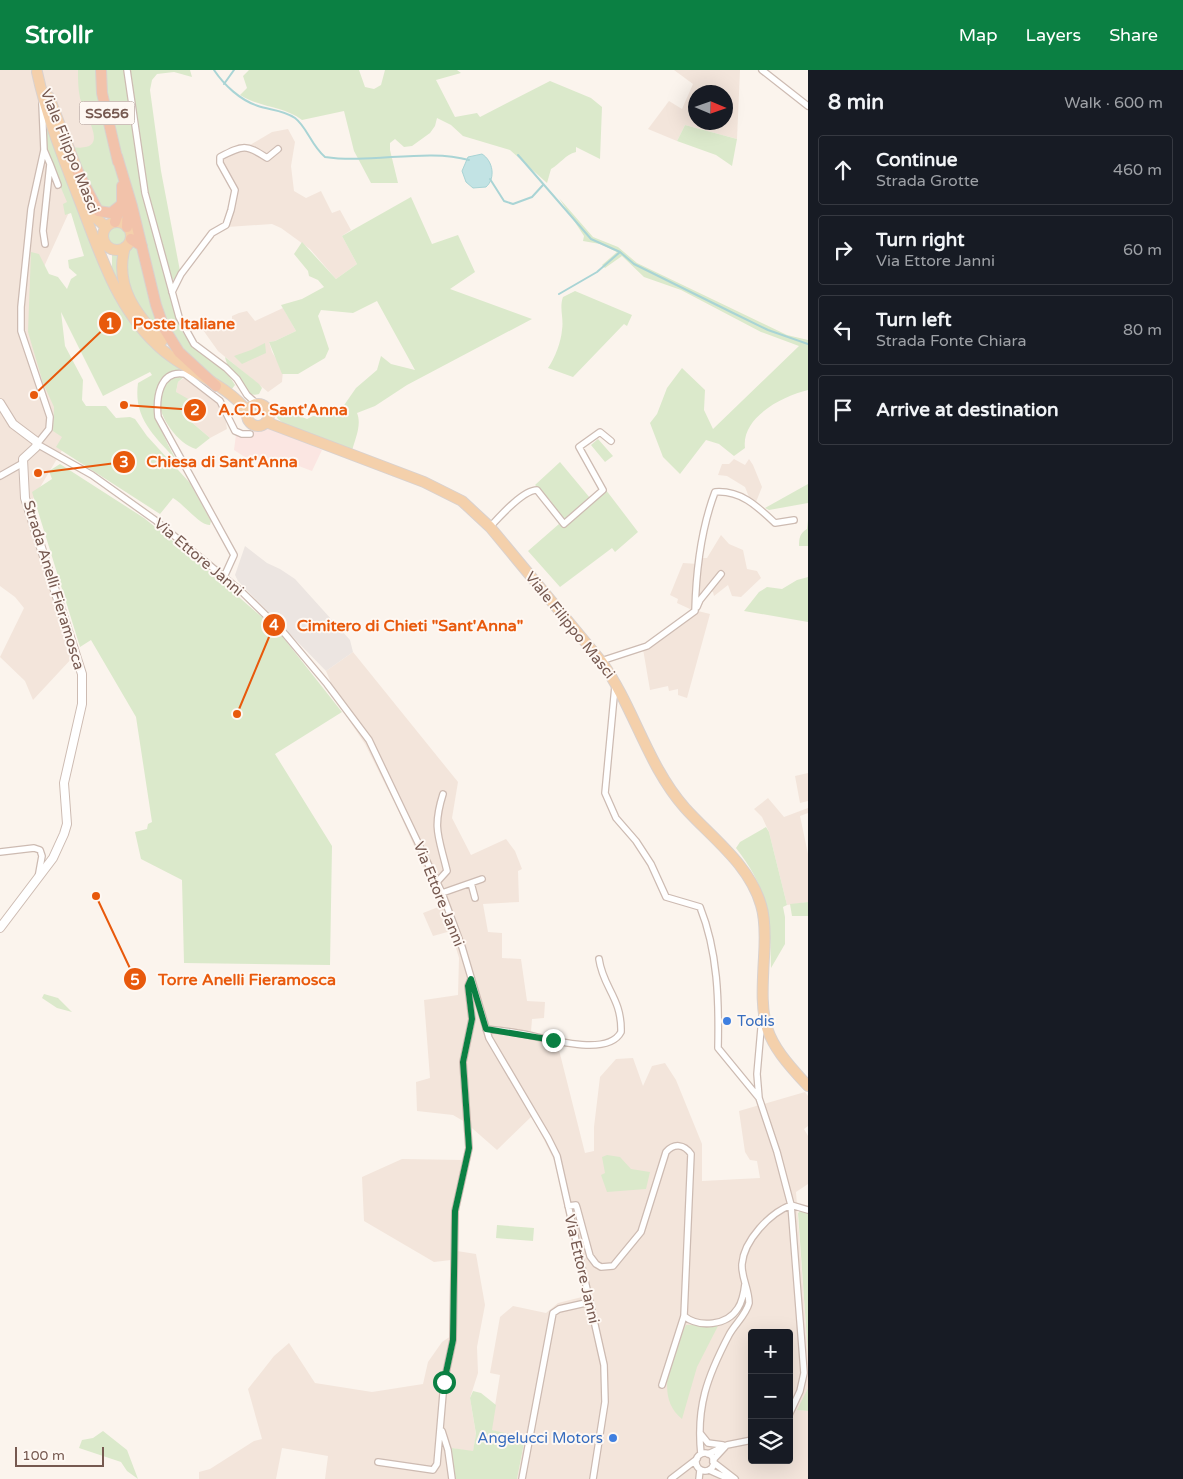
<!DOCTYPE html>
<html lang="en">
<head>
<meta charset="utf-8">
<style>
	:root { --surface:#171b24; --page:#20242c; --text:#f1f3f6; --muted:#9ea1a6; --line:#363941; --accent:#0b8043 }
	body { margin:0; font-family:"Varela Round",sans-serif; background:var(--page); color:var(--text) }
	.controls { position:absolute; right:15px; bottom:15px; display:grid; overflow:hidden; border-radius:5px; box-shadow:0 5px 20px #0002 }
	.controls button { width:45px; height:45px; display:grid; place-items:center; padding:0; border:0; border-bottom:1px solid var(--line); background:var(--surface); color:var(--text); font:25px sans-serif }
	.compass { position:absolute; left:688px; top:15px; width:45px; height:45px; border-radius:50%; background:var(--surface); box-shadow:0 5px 20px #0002; rotate:92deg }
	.scale { position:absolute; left:15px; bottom:12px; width:89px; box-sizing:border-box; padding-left:5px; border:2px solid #765950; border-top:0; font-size:14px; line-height:18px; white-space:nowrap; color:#765950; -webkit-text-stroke:4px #fef8f3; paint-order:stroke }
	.stop { position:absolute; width:15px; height:15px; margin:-11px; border:4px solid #0b8043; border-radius:50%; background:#fff }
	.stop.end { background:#0b8043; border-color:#fff; box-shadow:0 1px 5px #0008 }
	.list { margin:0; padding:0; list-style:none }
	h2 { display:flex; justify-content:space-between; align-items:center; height:65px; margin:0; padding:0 20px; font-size:21px }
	h2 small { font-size:16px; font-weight:400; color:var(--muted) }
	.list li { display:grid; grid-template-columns:32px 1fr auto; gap:15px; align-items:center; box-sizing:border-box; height:70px; margin:0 10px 10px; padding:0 10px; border:1px solid var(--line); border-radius:5px }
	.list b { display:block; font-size:19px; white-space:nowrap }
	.list p { margin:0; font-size:16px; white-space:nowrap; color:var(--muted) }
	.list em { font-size:16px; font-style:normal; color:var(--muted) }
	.icon { flex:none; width:28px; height:28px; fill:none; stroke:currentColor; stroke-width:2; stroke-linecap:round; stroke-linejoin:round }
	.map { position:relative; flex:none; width:808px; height:1409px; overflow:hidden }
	header { display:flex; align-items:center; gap:30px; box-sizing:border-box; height:70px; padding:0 25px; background:var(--accent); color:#fff }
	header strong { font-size:24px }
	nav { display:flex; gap:28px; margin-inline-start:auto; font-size:18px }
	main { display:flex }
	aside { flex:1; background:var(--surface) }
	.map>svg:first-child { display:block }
	.residential { fill:#f3e5db; fill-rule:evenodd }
	.commercial { fill:#fbe6e2 }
	.industrial { fill:#ece5e1 }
	.green { fill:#dbe9cb }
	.water { fill:#c2e3e4; stroke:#a9d4d5 }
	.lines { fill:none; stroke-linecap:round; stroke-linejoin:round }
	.stream { stroke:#a9d4d5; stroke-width:2 }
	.minor-casing { stroke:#cdbbb2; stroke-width:8 }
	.tertiary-casing { stroke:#cdbbb2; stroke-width:10 }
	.primary-casing { stroke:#d9d1ce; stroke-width:12 }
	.trunk-casing { stroke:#d9d1ce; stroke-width:12 }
	.minor { stroke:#fff; stroke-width:5.5 }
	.tertiary { stroke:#fff; stroke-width:8 }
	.primary { stroke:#f4d0ab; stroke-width:10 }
	.trunk { stroke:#f2c2aa; stroke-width:10 }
	.route { stroke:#0b8043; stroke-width:6 }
	.shop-dot { fill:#3f7fe0; stroke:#fef8f3; stroke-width:2 }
	.labels { text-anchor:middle; stroke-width:4; stroke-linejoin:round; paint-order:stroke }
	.shield { fill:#fef8f3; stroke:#9f8981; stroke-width:1 }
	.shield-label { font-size:14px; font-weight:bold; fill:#765950 }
	.street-label { font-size:15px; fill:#765950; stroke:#fef8f3 }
	.shop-label { font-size:15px; fill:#366cbe; stroke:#fef8f3; text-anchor:start }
	.leader { fill:none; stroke:#e8590c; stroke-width:2 }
	.callout-dot { fill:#e8590c; stroke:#fef8f3; stroke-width:2 }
	.mark-label { font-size:15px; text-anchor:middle; font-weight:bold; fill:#fff }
	.callout-label { font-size:16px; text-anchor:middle; font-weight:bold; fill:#e8590c; stroke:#fef8f3; stroke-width:4; stroke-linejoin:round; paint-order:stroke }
</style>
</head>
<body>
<header>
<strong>Strollr</strong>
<nav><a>Map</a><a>Layers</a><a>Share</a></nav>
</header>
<main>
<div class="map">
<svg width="808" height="1409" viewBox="0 0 808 1409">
	<rect width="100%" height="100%" fill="#fbf4ed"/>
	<path class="residential" d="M0 0H92L96 48 93 90 42 201 67 372 27 439 73 587 33 630 25 611 0 587 24 538 15 527 0 516Z
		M674 0H740L737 69 685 55 677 71 648 59 669 31 682 39 693 14ZM696 22H726V52H696Z
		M288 59 295 72 291 96 294 121 306 128 321 121 332 143 340 140 351 160 342 166 357 194 336 209 310 179 281 158 272 154 227 157 234 120 219 91V84L239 74 250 75 272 62Z
		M283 238 296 261 275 271 269 272 272 282 283 300 282 312 268 322 218 281 203 260 232 255V246L239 243 247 241 255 251Z
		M185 307 200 315 224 339 227 359 210 368 182 344 176 322 178 312Z
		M734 389 745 395 749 389 753 395 762 417 756 432 749 427 745 417 727 406 718 405 722 394H729Z
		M721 465 729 474 743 480 747 499 757 501 761 508 741 527 732 526 728 515 714 526 713 522 709 521 700 534 698 541 710 544 687 628 678 625V619L669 621 668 616 650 620 643 579 692 540 677 533 678 529 670 525 683 493 698 494 699 488H707Z
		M353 582 458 712 452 748 471 785 506 769 515 781 522 799 518 801 519 832 483 834 488 862 502 863V888L521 889 527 931 545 932 544 948 532 949 531 962 557 972 585 1083 594 1081V1057L600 1007 616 989 633 988 643 1016 652 996 665 993 676 1010 702 1074V1111L760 1108 757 1091 750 1090 745 1082 739 1041 805 1022 808 1026V1056L804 1059 808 1066V1114L796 1122 808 1285V1318L798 1340 808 1341V1409H517L525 1368 491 1360 500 1305 490 1303 500 1247 513 1236 546 1243 558 1233 586 1226 574 1182 555 1092 532 1046 497 1080 465 1052 453 1045 417 1041 416 1012 430 1008 424 930 458 925 459 888 451 861 433 866 423 843 441 836 398 740 365 674 343 641 326 601ZM752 1263H789V1390H752Z
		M808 703V731L800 733 795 706Z
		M768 728 784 747 808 738V743L800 746 808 784V832L787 835 769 762 762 747 754 739Z
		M402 1089 464 1090 458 1137 457 1181 476 1184 485 1235 477 1277 478 1303 470 1328 476 1365 473 1382 452 1378 453 1409H325L328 1386 282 1378 276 1409H199V1402L210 1399 254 1371 262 1369 248 1319 274 1286 289 1273 315 1313 372 1322 423 1314 428 1292 442 1272 451 1266V1190L434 1192 364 1151 362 1107Z"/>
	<path class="commercial" d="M268 356 322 380 312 401 280 389 274 392 265 393 251 391 234 380 236 365 248 366 257 357Z"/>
	<path class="industrial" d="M245 476 267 493 280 499 295 509 350 570 353 582 326 601 238 511 235 505Z"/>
	<path class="green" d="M78 0H97C90 39 132 102 116 135L107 139 101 137 72 77C113 83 85 47 80 28 78 19 78 9 78 0Z
		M107 0H190L192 7 174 2 157 4 152 10 150 20 161 101 180 201 174 210 166 206C172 227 175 256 190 272 206 289 222 293 235 315L231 320 211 312 169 263 110 40 106 18Z
		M249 0H359L365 17 374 19 381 15 385 0H457L461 3 436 10 455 47 477 43 480 47 550 11 591 28 602 37 600 89 576 77V82C565 85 561 93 551 99L547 113 510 80 463 66 451 55 437 48 435 56 430 63 412 76 404 77 395 69 390 73V80L398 113H371L354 81 344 41 302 50C284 36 261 38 240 25L247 18 243 6Z
		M45 48 113 220 187 303C134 311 160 361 177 391 155 366 133 349 138 313L152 305 150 302 103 326 61 242 65 276 83 310 82 330 86 336H106L116 348 130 347 135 349 147 366 190 413 211 451 210 455C200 456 184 434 173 428L160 444 56 377 62 367 53 361 54 337 43 313 28 262 31 182 39 184 49 204 58 207 67 219 71 209 77 205 69 198 68 190 84 186 71 143 65 145 63 134 67 132 45 80Z
		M685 55 737 69 732 96 716 85 677 71Z
		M411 127 432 174 458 165 475 202 450 219 532 249 407 315 375 336 357 343C362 355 355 369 352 381L287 356 278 349 273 340H286L307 349 313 346 329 347 340 341 356 318 377 300 381 286 391 294 415 300 377 231 353 243 321 240 318 246 329 279 325 288 298 304H282L269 272 275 271 296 261 281 235 302 229 324 217 318 210 309 206 308 201 294 184 302 172 336 209 357 194 342 166Z
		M559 128 593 167 618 177 637 193 787 265 808 270V320C783 326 741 347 745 378L734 386 719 374 706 370 680 404 663 387 650 353 657 344 667 318 682 298 705 320 704 340 713 359 799 276 761 262 681 220 644 207 622 186 605 198 602 195 617 182 600 174 583 171 584 166Z
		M131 144 173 279 165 272 126 217 127 181 135 168Z
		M108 166a9 9 0 1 1 18 0a9 9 0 1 1-18 0Z
		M112 183 121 184 123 221 112 203Z
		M575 221 632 245 627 256 624 254 573 307 548 298C555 288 561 272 562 260 564 248 559 238 563 227Z
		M265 273 266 283 242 294 234 286 251 280Z
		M225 287 259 314 262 318 259 324C243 330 228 300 225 287Z
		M185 306 178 312 176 322 190 330 181 338 182 344 210 368 196 379C166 370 135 306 185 306Z
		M598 369 613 386 605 392 591 375Z
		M560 392 590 428 565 451 550 430 535 415Z
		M60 394 144 448 194 488 278 561 342 642 275 684 332 776 330 895 184 893 182 810 141 789 135 762 147 759 148 754 152 752 136 647 91 570 80 577 32 422 52 409 49 401Z
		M808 414V433L769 440 765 438Z
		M606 420 638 462 615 482 612 478 560 517 528 481 559 454 562 457Z
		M808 450V476H799C799 468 800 463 807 459Z
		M808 507V552L744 541 759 522 767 517 782 519 797 510Z
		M766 757 769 762 787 835 783 837 785 847V874L771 898C770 847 769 820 736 778L740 772Z
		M808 832V846H792L790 834Z
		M44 924 58 928 72 942 57 938 42 928Z
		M607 1085 620 1087 631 1099 650 1102 646 1119 607 1122 601 1105 605 1103 602 1087Z
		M801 1140 808 1143V1285L798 1143Z
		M497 1155 534 1158 533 1171 496 1168Z
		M719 1254 697 1297 682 1349C653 1326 673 1282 686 1255Z
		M808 1318V1341L797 1340Z
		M473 1321 481 1323 496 1335 492 1360 525 1368 517 1409H453L452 1378 473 1381 476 1364 470 1328Z
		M103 1361 127 1380 138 1409 127 1401 121 1392 79 1378 82 1370 93 1368Z"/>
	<path class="water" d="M482 84C493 91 496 108 486 117L473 118 466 112 462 101 468 87Z"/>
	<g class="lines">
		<path class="stream" d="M214 0C224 15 240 30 258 36 270 40 284 40 295 48 307 57 311 75 325 87 371 94 427 78 469 90
			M224 14 234 0
			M518 85 591 169 620 182 634 194 729 241 768 260 808 274
			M490 109 504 131 513 134 532 127 543 115
			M559 224 597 202 620 182"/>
		<defs>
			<path id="minor" d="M127 0 145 123 179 247 194 274 226 298 237 309 247 325 257 334
				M762 0 808 36
				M42 34 44 80 31 139 21 237V261L50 347 49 359 37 374 92 405 155 450 241 521 285 564 327 614 369 670 442 823 462 877 489 968 548 1068 557 1086 604 1295 605 1332 593 1409
				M44 80 50 94 43 161 45 174
				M50 94 58 115
				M172 222 181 204 212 163 226 155 231 140 235 120 220 93V87C243 75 246 74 267 88L278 79
				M0 406 23 393
				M490 457C500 446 523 420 537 420L564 454 603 420 579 377 600 362 611 371
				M224 507 234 485 158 347C156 329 159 299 185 304L220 331 235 361 242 364H250
				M697 537 700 530 721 504
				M601 591 647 576 695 541C696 502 701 459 715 422 741 420 758 437 775 453L794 450
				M615 616 605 723 616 748 636 771 651 794 666 827 700 837C718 882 719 931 718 978L759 1028
				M0 782 34 778 40 780 42 786 38 808
				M437 812 447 801C439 767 432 759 443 724
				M471 813 475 828
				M442 823 482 809
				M762 947 757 1004 759 1028 777 1082 791 1135 804 1303 800 1321 789 1345
				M486 959C496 960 507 961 517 963 541 966 607 989 621 962 622 928 603 918 599 889
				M791 1135 808 1140
				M568 1136 576 1135 577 1138 590 1186 596 1194 601 1197 613 1196 641 1162 666 1082C674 1073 684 1074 691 1084L684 1246 662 1315
				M684 1246C699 1258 727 1256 738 1238 742 1232 744 1222 745 1214
				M442 1361 448 1380 452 1409
				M700 1363 708 1373 723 1375
				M696 1392a9 9 0 1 1 18 0a9 9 0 1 1-18 0Z
				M701 1384C696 1337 707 1307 729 1265 735 1254 746 1245 749 1233 749 1219 741 1207 742 1194 744 1170 770 1143 791 1135
				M708 1384 727 1375 752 1370
				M713 1390 725 1377
				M378 1392 433 1400 437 1394 444 1312 453 1270 455 1141 469 1078 463 992 472 949 468 916 471 909
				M713 1392 735 1409
				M709 1400 729 1409
				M522 1409 553 1243 559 1239 590 1232
				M671 1409 697 1389
				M699 1409 700 1400"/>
			<path id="tertiary" d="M0 333 13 354 37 372 36 377 23 389 25 428 82 604V634L64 713 67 754 64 764 53 788 0 858"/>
			<path id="primary" d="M37 2C46 44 62 85 77 124 98 177 114 234 156 274 182 300 226 313 247 341
				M49 27 78 102
				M86 125 96 148 106 157
				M103 166a14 14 0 1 1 28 0a14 14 0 1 1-28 0Z
				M125 177C114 216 136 244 162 271
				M247 345a11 11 0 1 1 22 0a11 11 0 1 1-22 0Z
				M266 352 424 412 462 431 490 457 601 591C634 637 647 695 685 738 712 768 749 794 761 835 766 851 765 871 764 887 760 955 762 967 808 1016"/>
			<path id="trunk" d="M101 0 102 23 118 92
				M117 86 132 136 156 235 164 258 179 282 216 316
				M75 96 98 141 111 143 121 135
				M115 152 122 132V116
				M127 157 128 134
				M131 169 142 176"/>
		</defs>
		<use href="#minor" class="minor-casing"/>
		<use href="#tertiary" class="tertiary-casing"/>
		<use href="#primary" class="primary-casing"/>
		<use href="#trunk" class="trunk-casing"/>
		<use href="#minor" class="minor"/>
		<use href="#tertiary" class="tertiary"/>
		<use href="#primary" class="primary"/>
		<use href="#trunk" class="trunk"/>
	</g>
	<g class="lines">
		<path class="route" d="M444 1312 453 1270 455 1141 469 1078 463 992 472 949 468 916 471 909 486 959 553 970"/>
	</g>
	<g class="shop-dot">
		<circle cx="727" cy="951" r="5"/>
		<circle cx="613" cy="1368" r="5"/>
	</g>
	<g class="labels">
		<rect class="shield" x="79.5" y="31.5" width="55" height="23" rx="4"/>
		<g class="shield-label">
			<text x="107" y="48">SS656</text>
		</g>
		<g class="street-label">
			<text transform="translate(70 81) rotate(68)" y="5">Viale Filippo Masci</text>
			<text transform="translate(199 487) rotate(40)" y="5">Via Ettore Janni</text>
			<text transform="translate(54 515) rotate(73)" y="5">Strada Anelli Fieramosca</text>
			<text transform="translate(570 555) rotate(51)" y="5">Viale Filippo Masci</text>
			<text transform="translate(439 824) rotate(68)" y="5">Via Ettore Janni</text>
			<text transform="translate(582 1199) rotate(77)" y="5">Via Ettore Janni</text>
		</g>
		<g class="shop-label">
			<text x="737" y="956">Todis</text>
			<text x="603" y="1373" text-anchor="end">Angelucci Motors</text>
		</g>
	</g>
	<path class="leader" d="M34 325L110 253M124 335L195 340M38 403L124 392M237 644L274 555M96 826L135 909"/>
	<g class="callout-dot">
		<circle cx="34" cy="325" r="5"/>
		<circle cx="124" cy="335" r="5"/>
		<circle cx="38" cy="403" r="5"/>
		<circle cx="237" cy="644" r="5"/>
		<circle cx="96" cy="826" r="5"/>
		<circle cx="110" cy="253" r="12"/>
		<circle cx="195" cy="340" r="12"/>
		<circle cx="124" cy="392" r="12"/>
		<circle cx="274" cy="555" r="12"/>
		<circle cx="135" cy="909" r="12"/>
	</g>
	<g class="mark-label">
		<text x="110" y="259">1</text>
		<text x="195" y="345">2</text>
		<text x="124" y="397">3</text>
		<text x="274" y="560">4</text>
		<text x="135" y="915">5</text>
	</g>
	<g class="callout-label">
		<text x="184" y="259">Poste Italiane</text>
		<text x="283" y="345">A.C.D. Sant'Anna</text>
		<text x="222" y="397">Chiesa di Sant'Anna</text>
		<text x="410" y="561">Cimitero di Chieti "Sant'Anna"</text>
		<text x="247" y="915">Torre Anelli Fieramosca</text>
	</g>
</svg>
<div class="controls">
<button>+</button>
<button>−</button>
<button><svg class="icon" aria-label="layers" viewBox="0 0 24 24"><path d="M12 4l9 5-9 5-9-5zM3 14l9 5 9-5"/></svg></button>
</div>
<svg class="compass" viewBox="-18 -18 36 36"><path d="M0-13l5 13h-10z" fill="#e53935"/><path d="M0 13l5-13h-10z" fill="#9ea1a6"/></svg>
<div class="scale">100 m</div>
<div class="stop" style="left:444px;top:1312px"></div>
<div class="stop end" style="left:553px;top:970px"></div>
</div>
<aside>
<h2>8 min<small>Walk · 600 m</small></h2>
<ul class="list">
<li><svg class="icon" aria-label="ahead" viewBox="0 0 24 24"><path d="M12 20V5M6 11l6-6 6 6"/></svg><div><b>Continue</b><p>Strada Grotte</p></div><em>460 m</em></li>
<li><svg class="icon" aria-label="right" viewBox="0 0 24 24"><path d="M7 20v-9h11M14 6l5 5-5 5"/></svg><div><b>Turn right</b><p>Via Ettore Janni</p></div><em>60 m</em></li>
<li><svg class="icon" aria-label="left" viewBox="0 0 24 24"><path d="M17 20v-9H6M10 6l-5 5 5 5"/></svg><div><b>Turn left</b><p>Strada Fonte Chiara</p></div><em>80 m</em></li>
<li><svg class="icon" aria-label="arrive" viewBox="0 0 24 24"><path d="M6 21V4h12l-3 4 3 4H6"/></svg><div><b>Arrive at destination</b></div></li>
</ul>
</aside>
</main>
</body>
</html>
